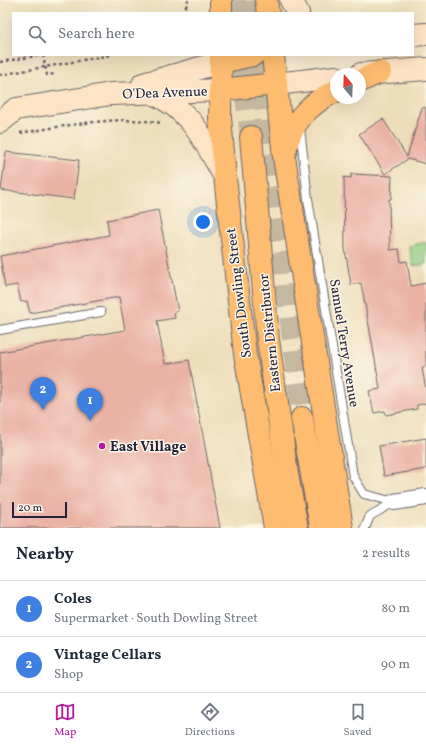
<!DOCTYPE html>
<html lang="en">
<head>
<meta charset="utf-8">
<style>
	:root { --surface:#fff; --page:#f2f2f3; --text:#1f2937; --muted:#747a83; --line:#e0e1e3; --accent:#b5179e }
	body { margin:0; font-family:Vollkorn,serif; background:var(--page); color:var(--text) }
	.compass { position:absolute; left:330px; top:68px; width:36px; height:36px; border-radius:50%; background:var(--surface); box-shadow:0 4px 16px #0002; rotate:341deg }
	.scale { position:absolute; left:12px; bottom:10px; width:55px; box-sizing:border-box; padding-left:4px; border:2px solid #22223b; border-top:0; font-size:11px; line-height:14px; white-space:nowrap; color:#22223b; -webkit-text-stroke:3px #fcf5e5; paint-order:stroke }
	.you { position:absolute; left:203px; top:222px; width:14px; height:14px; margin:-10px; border:3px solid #fff; border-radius:50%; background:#1a73e8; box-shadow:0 0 0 6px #1a73e833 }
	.badge { display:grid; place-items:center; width:26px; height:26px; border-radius:50%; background:var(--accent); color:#fff; font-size:13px; font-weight:700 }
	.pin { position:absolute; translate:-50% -33px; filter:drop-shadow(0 1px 2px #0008) }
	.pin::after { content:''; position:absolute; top:21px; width:14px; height:12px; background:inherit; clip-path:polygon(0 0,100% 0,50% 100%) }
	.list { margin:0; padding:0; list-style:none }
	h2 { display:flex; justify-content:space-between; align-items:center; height:52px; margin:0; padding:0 16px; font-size:17px }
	h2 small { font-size:13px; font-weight:400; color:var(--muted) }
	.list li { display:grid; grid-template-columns:26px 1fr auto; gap:12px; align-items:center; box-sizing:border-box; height:56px; padding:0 16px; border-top:1px solid var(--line) }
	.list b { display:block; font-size:15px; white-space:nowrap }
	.list p { margin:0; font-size:13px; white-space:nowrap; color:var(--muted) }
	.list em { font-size:13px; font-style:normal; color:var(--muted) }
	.icon { flex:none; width:22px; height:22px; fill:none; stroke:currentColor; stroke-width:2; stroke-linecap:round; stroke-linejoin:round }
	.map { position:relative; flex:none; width:426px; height:528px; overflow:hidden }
	.search { position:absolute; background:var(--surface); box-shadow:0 4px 16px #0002; left:12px; right:12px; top:12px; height:44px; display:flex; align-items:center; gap:10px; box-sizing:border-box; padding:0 14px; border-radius:0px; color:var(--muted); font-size:15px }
	.sheet { height:164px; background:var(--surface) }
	nav { display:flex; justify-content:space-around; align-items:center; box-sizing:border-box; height:56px; border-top:1px solid var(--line); background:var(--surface); font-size:11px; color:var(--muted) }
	nav a { display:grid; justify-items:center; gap:2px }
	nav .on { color:var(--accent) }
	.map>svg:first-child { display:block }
	.green { fill:#92cd82; stroke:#5a785e }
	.building { fill:#eab1a5 }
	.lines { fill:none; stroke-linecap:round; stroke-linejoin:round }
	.highway-tunnel { stroke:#c4b8a1; stroke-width:22; stroke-dasharray:22 11; stroke-linecap:butt }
	.lane-casing { stroke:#696468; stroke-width:10 }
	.street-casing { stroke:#696468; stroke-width:18 }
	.secondary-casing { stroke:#696468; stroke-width:24 }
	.primary-casing { stroke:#696468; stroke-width:24 }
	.highway-casing { stroke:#696468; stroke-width:24 }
	.path { stroke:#696468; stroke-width:2.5; stroke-dasharray:3 3; stroke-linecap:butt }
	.lane { stroke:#fff; stroke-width:8 }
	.street { stroke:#fff; stroke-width:16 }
	.secondary { stroke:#fee4c6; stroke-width:22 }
	.primary { stroke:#fdbc70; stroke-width:22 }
	.highway { stroke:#fdbc70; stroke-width:22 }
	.poi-dot { fill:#b5179e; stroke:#fcf5e5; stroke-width:1.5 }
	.labels { text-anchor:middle; stroke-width:3; stroke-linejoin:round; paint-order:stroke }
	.street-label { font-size:14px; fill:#22223b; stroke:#fcf5e5 }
	.poi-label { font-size:14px; font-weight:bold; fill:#22223b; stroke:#fcf5e5; text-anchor:start }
</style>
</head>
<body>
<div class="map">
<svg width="426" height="528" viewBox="0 0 426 528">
	<rect width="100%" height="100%" fill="#fcf5e5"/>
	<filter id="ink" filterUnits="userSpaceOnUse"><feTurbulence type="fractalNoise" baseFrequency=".025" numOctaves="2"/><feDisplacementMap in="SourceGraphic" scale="8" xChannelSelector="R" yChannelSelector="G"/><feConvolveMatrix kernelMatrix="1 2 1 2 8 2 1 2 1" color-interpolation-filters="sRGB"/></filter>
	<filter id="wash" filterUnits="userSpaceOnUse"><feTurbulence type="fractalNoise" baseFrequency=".012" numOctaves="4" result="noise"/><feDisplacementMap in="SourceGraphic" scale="16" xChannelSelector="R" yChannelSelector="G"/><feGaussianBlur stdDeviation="0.9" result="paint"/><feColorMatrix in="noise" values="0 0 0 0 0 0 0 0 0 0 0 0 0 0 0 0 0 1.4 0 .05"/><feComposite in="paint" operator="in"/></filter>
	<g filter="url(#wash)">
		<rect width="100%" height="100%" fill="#eddebb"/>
		<path class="green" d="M426 242V264L413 266 409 246Z"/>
		<g id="blocks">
			<path class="building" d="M422 107 426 108V164L408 159 385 174 359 134 383 119 407 157Z
				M6 152 79 160 74 199 1 190Z
				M351 174 392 176 391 199H389L390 250 399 249 401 262 407 261 411 286 426 283V366L422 367 426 390V403L417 405V409L386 415 385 411 374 413 369 391 380 389 372 342 361 283 351 285 345 249 344 177 351 178Z
				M158 210 178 311 174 312 175 318 157 321 165 364 189 360 220 528H0V352L125 330 119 297 30 313 27 301 21 302 17 285 5 287 0 256 109 235 107 220Z
				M426 438V469L384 476 379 446Z"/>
		</g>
	</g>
	<g filter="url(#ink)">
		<use href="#blocks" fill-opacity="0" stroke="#696468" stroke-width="1"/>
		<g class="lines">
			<path class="highway-tunnel" d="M235 0 236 13
				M254 0 255 13
				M241 55 251 137
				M260 55 302 418"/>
			<defs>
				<path id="lane" d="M300 128 308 199 353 476 364 494 394 502
					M0 330 101 312
					M365 528 370 516 394 502"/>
				<path id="street" d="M394 502 426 497"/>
				<path id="secondary" d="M291 0 298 13
					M413 35 426 34
					M361 74 426 69
					M143 84 221 62
					M276 84 336 77
					M152 93C192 110 204 141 225 177
					M0 122 16 109 111 94 220 90"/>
				<path id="primary" d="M221 0V13
					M266 0 268 13
					M221 55 220 117 225 177 245 354 275 528
					M221 62 253 55
					M220 90 276 84 273 55"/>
				<path id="highway" d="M360 81 380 72
					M276 84 284 157 342 528
					M251 137 268 340 287 474 297 528
					M285 152C289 124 311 102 336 91
					M302 418 321 528"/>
			</defs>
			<use href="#lane" class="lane-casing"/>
			<use href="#street" class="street-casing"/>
			<use href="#secondary" class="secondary-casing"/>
			<use href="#primary" class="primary-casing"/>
			<use href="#highway" class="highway-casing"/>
			<path class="path" d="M184 13 188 0
				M43 55 47 75 56 74
				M0 62 42 55
				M0 75 111 55
				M20 133C67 126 114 115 162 123"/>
			<use href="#lane" class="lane"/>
			<use href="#street" class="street"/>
			<use href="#secondary" class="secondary"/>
			<use href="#primary" class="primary"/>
			<use href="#highway" class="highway"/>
		</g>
	</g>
	<circle class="poi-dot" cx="102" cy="446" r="4"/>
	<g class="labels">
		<g class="street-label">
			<text transform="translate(165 92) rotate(-2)" y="5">O'Dea Avenue</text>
			<text transform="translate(238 293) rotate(-97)" y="5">South Dowling Street</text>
			<text transform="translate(269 333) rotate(-96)" y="5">Eastern Distributor</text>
			<text transform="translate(345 343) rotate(81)" y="5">Samuel Terry Avenue</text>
		</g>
		<g class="poi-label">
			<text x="110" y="451">East Village</text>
		</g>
	</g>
</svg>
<svg class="compass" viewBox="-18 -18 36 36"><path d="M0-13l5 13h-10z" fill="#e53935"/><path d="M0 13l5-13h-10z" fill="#747a83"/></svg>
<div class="scale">20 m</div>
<div class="you"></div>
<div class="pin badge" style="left:90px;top:421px;background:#3f7fe0">1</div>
<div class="pin badge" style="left:43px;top:410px;background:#3f7fe0">2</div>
<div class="search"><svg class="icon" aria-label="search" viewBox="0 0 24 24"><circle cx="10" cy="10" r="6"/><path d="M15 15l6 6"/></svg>Search here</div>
</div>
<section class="sheet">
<h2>Nearby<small>2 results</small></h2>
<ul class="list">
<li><span class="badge" style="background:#3f7fe0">1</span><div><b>Coles</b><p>Supermarket · South Dowling Street</p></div><em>80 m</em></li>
<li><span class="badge" style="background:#3f7fe0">2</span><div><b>Vintage Cellars</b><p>Shop</p></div><em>90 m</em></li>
</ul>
</section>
<nav>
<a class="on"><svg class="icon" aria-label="map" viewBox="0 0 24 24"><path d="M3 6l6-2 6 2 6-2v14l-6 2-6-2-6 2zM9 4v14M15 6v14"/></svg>Map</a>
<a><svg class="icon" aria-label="directions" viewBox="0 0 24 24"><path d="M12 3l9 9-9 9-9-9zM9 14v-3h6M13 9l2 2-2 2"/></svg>Directions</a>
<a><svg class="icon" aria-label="saved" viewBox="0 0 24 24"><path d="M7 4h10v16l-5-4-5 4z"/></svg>Saved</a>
</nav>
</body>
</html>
